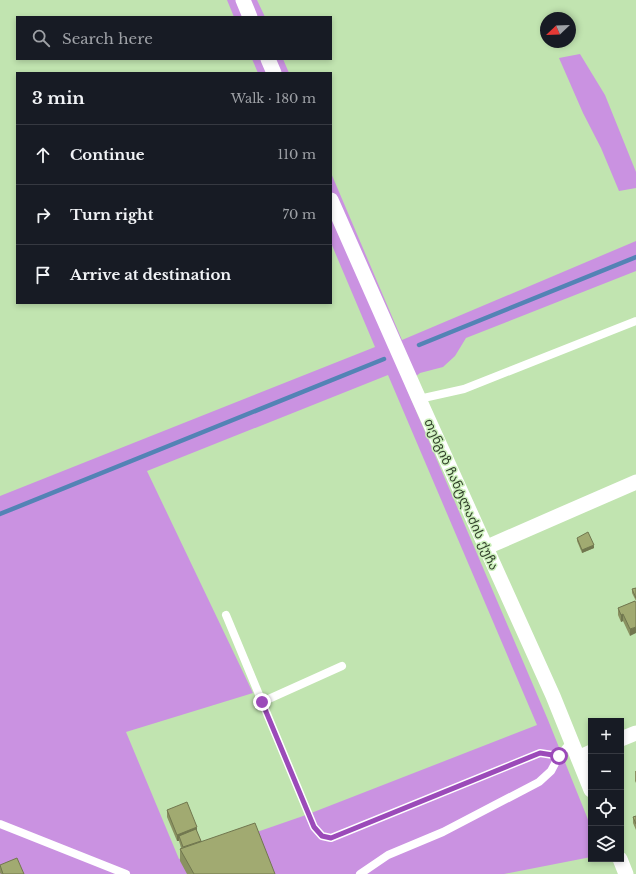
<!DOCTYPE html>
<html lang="en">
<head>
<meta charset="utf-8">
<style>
	:root { --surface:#171b24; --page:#242831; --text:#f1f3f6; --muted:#9ea1a6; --line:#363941 }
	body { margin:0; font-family:"Libre Baskerville","Noto Sans Georgian",serif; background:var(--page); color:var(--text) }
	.controls { position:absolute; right:12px; bottom:12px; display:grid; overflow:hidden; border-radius:0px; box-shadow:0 2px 6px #0003 }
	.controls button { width:36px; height:36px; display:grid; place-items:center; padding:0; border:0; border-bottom:1px solid var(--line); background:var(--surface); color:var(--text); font:20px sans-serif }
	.compass { position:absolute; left:540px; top:12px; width:36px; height:36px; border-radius:50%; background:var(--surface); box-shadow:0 2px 6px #0003; rotate:247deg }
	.stop { position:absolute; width:12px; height:12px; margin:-9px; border:3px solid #9b4ab9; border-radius:50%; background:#fff }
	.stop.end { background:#9b4ab9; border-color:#fff; box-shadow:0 1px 4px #0008 }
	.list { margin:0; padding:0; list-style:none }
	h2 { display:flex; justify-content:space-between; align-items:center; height:52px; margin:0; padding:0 16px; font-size:17px }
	h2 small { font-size:13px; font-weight:400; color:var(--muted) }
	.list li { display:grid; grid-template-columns:26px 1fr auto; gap:12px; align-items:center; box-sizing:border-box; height:60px; padding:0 16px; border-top:1px solid var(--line) }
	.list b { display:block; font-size:15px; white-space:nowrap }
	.list em { font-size:13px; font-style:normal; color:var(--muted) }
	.icon { flex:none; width:22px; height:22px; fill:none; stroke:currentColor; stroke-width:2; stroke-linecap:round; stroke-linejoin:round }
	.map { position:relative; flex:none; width:636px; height:874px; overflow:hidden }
	.search { position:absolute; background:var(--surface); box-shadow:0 2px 6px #0003; left:16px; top:16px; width:316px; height:44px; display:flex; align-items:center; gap:10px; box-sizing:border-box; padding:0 14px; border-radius:0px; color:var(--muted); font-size:15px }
	.panel { position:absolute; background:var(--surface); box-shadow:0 2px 6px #0003; left:16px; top:72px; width:316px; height:232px; border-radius:0px }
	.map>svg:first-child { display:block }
	.green { fill:#ca92e1; fill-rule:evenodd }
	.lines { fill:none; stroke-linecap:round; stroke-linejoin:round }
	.stream { stroke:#5383b5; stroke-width:4.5 }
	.lane { stroke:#fff; stroke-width:8 }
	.street { stroke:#fff; stroke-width:15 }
	.wall { fill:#8a9261 }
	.shaded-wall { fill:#71774f }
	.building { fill:#a1aa71; stroke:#71774f }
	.route { stroke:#9b4ab9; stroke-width:5 }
	.labels { text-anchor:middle; stroke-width:3; stroke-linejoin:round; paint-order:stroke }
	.street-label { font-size:13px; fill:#313f2b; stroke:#cef1bd }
</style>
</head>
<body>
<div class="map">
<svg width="636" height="874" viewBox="0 0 636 874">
	<rect width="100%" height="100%" fill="#c1e4b0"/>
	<path class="green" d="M227 0H257L265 17H234Z
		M580 54 605 95 636 172V188L619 191 601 148 583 113 559 58Z
		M252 59H283L289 73H258Z
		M331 173 402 340 636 241V271L466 338 455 356 443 367 420 373 405 385 548 720 591 827V857L504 874H0V496L375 347 331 243ZM388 375 537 725 306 815 179 859 126 732 253 693 147 471Z"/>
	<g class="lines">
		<path class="stream" d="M419 345 636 257
			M0 514 384 359"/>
		<path class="lane" d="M419 399 464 389 636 321
			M226 615 314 827 322 836 331 838 540 753 559 756
			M262 702 342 666
			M0 824 126 874
			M360 874 388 855 443 832 539 782 551 771 559 756 571 742"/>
		<path class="street" d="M243 0 250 17
			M268 59 274 73
			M331 200 419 399 553 696 591 790
			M487 547 636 482
			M621 739 636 733
			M578 758 591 752
			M620 859 626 874"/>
	</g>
	<path class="wall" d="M577 538 594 548 582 553 577 541Z
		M636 588V601L632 593V589Z
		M635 601 630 636 623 621 621 622 618 615V608Z
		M635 771H636V783L635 781Z
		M167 810 197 832 201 841 275 874H187L180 861V849L181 848 179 841H177L167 817Z
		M636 816V830L633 823V817Z
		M0 865 24 874H1L0 873Z"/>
	<path class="shaded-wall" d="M594 545V548L582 553V550Z
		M623 614V621L621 622V615Z
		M636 627V633L630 636V629Z
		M197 827V833L179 836V841H177V835Z"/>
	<path class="building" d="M588 532 594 545 582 550 577 538Z
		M636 588V598L632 589Z
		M635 601 636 603V627L630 629 623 614 621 615 618 608Z
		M187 802 197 827 177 835 167 810Z
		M636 816V824L633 817Z
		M255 823 275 874H194L180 849Z
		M196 829 201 841 183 847 179 836Z
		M17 858 24 874H3L0 865Z"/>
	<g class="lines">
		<path class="route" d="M262 702 314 827 322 836 331 838 540 753 559 756"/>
	</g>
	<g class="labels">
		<g class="street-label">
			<text transform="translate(462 494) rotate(66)" y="5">თენგიზ ჩანტლაძის ქუჩა</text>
		</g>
	</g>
</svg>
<div class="controls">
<button>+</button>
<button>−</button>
<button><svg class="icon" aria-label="locate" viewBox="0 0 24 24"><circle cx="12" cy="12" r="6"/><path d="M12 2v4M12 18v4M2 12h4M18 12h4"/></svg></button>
<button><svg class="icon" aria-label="layers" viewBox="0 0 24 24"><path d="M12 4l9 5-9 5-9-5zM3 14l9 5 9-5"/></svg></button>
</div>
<svg class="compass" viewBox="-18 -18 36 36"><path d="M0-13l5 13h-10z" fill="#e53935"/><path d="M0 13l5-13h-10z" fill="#9ea1a6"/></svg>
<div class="stop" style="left:559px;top:756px"></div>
<div class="stop end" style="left:262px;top:702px"></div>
<div class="search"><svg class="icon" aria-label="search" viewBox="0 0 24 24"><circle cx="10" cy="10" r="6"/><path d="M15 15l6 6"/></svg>Search here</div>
<section class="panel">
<h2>3 min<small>Walk · 180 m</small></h2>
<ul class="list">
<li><svg class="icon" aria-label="ahead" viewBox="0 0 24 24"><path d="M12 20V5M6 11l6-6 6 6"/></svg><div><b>Continue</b></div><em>110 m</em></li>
<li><svg class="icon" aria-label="right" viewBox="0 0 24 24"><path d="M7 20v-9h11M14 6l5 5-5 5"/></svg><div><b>Turn right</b></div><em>70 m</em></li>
<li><svg class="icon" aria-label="arrive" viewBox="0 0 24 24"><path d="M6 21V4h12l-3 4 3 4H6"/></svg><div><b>Arrive at destination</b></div></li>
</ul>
</section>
</div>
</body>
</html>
